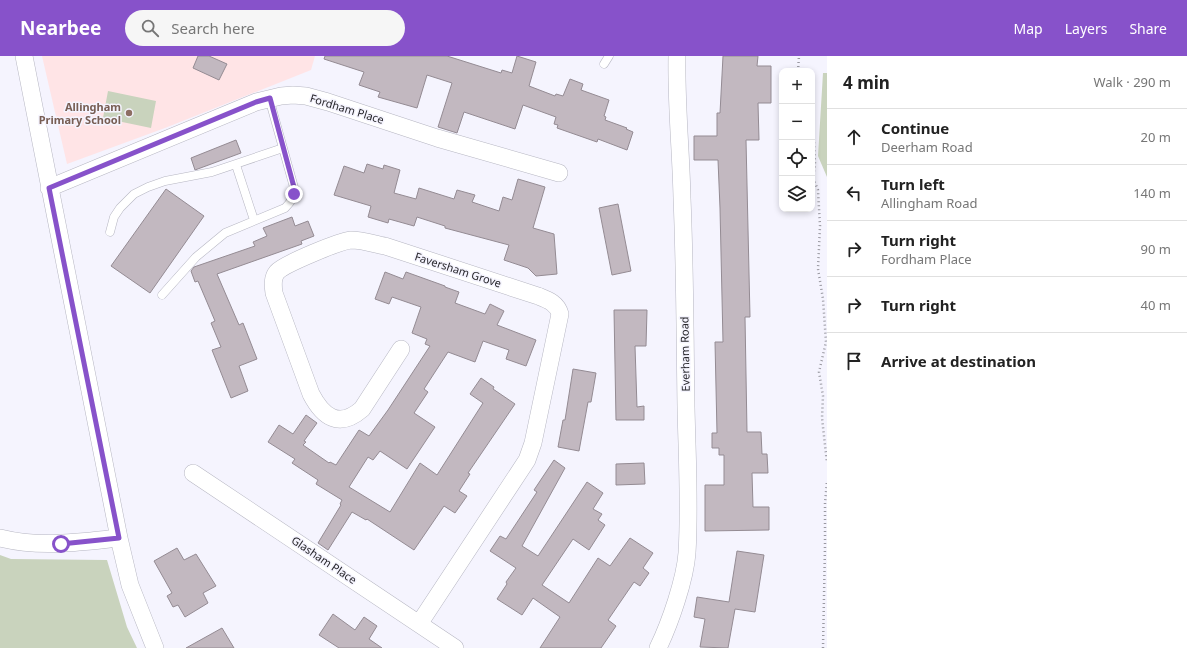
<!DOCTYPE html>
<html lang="en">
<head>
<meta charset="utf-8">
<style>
	:root { --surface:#fff; --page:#f6f6f6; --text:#222; --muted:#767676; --line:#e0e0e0; --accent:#8752ca }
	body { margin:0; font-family:"Noto Sans",sans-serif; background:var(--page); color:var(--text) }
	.controls { position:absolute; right:12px; top:12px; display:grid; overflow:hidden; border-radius:8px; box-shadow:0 2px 6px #0003 }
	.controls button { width:36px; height:36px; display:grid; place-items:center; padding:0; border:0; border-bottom:1px solid var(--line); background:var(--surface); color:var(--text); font:20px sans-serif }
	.stop { position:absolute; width:12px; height:12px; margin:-9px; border:3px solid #8752ca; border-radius:50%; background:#fff }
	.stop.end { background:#8752ca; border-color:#fff; box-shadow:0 1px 4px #0008 }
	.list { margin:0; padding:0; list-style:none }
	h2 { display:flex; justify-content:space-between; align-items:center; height:52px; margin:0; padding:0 16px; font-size:17px }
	h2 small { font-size:13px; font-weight:400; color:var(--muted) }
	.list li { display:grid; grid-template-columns:26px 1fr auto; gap:12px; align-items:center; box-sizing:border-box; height:56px; padding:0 16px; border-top:1px solid var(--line) }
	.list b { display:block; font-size:15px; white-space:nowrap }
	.list p { margin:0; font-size:13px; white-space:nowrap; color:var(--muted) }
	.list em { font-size:13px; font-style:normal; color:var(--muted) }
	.icon { flex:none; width:22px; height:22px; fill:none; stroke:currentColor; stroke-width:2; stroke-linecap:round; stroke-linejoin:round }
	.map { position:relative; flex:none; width:827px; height:592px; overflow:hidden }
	header { display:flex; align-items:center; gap:24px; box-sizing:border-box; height:56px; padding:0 20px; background:var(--accent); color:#fff }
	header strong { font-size:19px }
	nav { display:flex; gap:22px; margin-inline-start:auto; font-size:14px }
	.search { width:280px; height:36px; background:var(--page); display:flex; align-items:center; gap:10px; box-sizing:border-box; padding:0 14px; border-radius:22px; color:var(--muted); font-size:15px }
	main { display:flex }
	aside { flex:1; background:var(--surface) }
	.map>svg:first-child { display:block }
	.education { fill:#ffe4e6 }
	.green { fill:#c9d3bd }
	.building { fill:#c2b8c0; stroke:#948b93 }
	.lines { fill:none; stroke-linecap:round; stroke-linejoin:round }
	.service-casing { stroke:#b6b6c2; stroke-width:9 }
	.minor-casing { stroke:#b6b6c2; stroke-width:18 }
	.path { stroke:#9a99a1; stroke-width:2.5; stroke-dasharray:1 3; stroke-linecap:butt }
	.service { stroke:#fff; stroke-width:8 }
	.minor { stroke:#fff; stroke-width:17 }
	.route { stroke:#8752ca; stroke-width:5 }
	.education-dot { fill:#8d6e63; stroke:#f5f4fe; stroke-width:1.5 }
	.labels { text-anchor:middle; stroke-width:3; stroke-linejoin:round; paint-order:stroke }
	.education-label { font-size:11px; font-weight:bold; fill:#785e54; stroke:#f5f4fe; text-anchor:end }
	.street-label { font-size:11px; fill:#27262b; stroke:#f5f4fe }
</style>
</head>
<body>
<header>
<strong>Nearbee</strong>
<div class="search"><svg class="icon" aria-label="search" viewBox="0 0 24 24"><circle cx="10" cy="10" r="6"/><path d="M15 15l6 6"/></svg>Search here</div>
<nav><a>Map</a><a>Layers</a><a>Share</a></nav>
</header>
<main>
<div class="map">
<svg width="827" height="592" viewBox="0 0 827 592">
	<rect width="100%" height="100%" fill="#f5f4fe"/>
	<path class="education" d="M42 0H315L311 14 165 72 67 108Z"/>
	<path class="green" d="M823 17H827V121L818 100Z
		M108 35 156 45 151 72 103 62Z
		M0 499 11 503 107 504 127 571 137 592H0Z"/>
	<path class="building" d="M198 0H209L227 8 219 24 193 12Z
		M325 0H447L501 17 502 14 512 17 517 0 536 6 529 30 555 40 556 38 563 40 570 23 583 28 581 34 609 44 604 60 606 61 605 64 627 72 626 73 633 76 627 94 598 83 597 86 557 72 558 69 554 68 556 61 523 49 515 73 464 56 457 77 438 71 452 27 427 19 417 52 378 41 380 36 359 29 364 16 324 3Z
		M723 0H758L757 10H771V47H758L759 84H746L750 261H745L747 376H761L762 398H767L768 417H752L753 451H769V474L705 475V429H724V399H719V392H712V377H717L715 286H723L720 152 718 104H694V80H717V57H720Z
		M236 84 241 97 195 114 191 102Z
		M367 108 383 113 384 109 400 114 394 137 416 143 419 132 454 143 457 134 475 139 472 146 499 155 503 141 512 144 518 123 545 131 533 172 554 178 557 218 536 220 528 212 504 204 509 189 445 172V170L417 161 414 170 389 163 388 167 368 161 371 150 334 139 344 110 364 117Z
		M166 133 204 160 150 237 111 210Z
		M618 148 631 215 612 219 599 152Z
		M292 161 295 170 308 165 314 180 301 185 302 188 217 218 239 269 243 267 257 303 239 310 248 335 231 342 212 294 221 291 211 267 215 265 198 225 195 226 191 215 194 211 255 190 253 186 267 180 263 172Z
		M385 216 403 223 406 216 445 230V231L459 236 455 247 485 258 490 248 504 255 497 269 536 284 526 310 506 303 509 294 483 285 475 306 448 296 424 333 428 336 414 357 435 371 407 413 380 395 373 404 368 401 349 431 390 456 420 407 437 419 483 347 470 338 481 322 494 331 493 333 515 348 468 417 470 418 459 435 467 440 455 457 444 450 414 494 367 463 366 464 352 456 328 494 318 487 341 449 340 448 342 444 316 428 318 424 292 407 295 403 268 386 279 369 293 378 306 359 317 367 304 385 306 386 303 389 329 407 330 406 336 409 359 374 369 380 388 354 430 290 425 288 427 283 412 277 421 251 392 241 389 248 375 243Z
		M614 254H647L646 290H635L637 351 644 350V364H616Z
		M573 313 596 317 591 346H588L579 395 558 391 563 364H565Z
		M554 404 565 412 522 490 538 500 587 426 603 437 593 453 602 458 598 464 605 469 589 494 573 483 542 529 569 547 598 502 610 510 630 482 653 497 643 512 649 517 640 530 634 526 608 564 616 570 601 592H540L560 561 533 542 522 559 497 543 507 528 506 526 516 512 490 495 500 480 506 483 537 436 534 434Z
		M644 407 645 428 616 429V408Z
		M177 492 184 504 196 498 216 530 203 537 208 547 185 561 178 549 173 551 167 540 172 537 154 505Z
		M737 495 764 499 755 556 735 553 728 592 700 591 705 563 694 561 697 541 729 546Z
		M333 558 355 574 364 561 377 570 369 583 382 592H339L319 579Z
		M222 572 234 592H186Z"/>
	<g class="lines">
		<defs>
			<path id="service" d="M604 8 609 0
				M236 109 254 164
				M110 176 114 161 120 152 134 138 148 131 165 125 212 116 283 92
				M162 239 196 201 225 177 285 152C290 147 294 142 295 135L269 42"/>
			<path id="minor" d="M24 0 119 482 130 529 155 592
				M49 132 256 46 281 40 293 39 306 40 328 46 437 82 559 117
				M401 293 362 353C339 373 323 361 311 338L274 237C273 230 272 222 277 216 284 208 340 185 351 184 363 184 374 188 385 190L538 240C548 244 557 247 560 258L533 387 527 404 419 568
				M193 417 455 592
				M0 482C40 492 79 486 119 482
				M658 592C670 567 685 524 687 497 690 449 687 399 686 351 685 282 685 212 682 142 681 95 676 48 677 0"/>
		</defs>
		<use href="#service" class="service-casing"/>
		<use href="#minor" class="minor-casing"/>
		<path class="path" d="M798 15 799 0
			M812 83 814 86 815 108 813 122 818 134 820 170 818 213 823 243 826 286 819 316 823 340 822 362 827 407
			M823 592 825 490V447L827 425"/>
		<use href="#service" class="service"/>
		<use href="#minor" class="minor"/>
	</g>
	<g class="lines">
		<path class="route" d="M61 488 119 482 49 132 256 46 270 42 295 135 294 138"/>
	</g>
	<circle class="education-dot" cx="129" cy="57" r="4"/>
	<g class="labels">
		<g class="education-label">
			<text x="121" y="55">Allingham<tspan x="121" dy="13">Primary School</tspan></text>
		</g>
		<g class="street-label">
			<text transform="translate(347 53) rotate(17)" y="4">Fordham Place</text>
			<text transform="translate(458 214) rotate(18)" y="4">Faversham Grove</text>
			<text transform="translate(685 298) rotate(-91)" y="4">Everham Road</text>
			<text transform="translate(324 504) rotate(34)" y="4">Glasham Place</text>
		</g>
	</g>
</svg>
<div class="controls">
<button>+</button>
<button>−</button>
<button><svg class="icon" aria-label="locate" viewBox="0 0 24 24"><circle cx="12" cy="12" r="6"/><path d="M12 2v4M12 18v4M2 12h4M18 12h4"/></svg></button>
<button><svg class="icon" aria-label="layers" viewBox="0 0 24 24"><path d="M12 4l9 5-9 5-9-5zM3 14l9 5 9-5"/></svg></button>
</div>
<div class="stop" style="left:61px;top:488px"></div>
<div class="stop end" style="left:294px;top:138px"></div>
</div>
<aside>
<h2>4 min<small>Walk · 290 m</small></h2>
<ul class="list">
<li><svg class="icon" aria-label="ahead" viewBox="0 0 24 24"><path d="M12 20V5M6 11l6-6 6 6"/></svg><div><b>Continue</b><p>Deerham Road</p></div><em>20 m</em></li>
<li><svg class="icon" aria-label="left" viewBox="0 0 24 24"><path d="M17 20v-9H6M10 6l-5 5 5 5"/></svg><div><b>Turn left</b><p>Allingham Road</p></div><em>140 m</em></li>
<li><svg class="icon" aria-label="right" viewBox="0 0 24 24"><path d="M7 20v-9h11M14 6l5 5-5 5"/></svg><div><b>Turn right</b><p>Fordham Place</p></div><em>90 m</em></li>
<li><svg class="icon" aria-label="right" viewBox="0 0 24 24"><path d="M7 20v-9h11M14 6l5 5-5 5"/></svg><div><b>Turn right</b></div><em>40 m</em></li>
<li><svg class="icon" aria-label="arrive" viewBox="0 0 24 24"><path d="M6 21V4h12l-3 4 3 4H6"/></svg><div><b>Arrive at destination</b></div></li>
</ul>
</aside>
</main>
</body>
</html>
